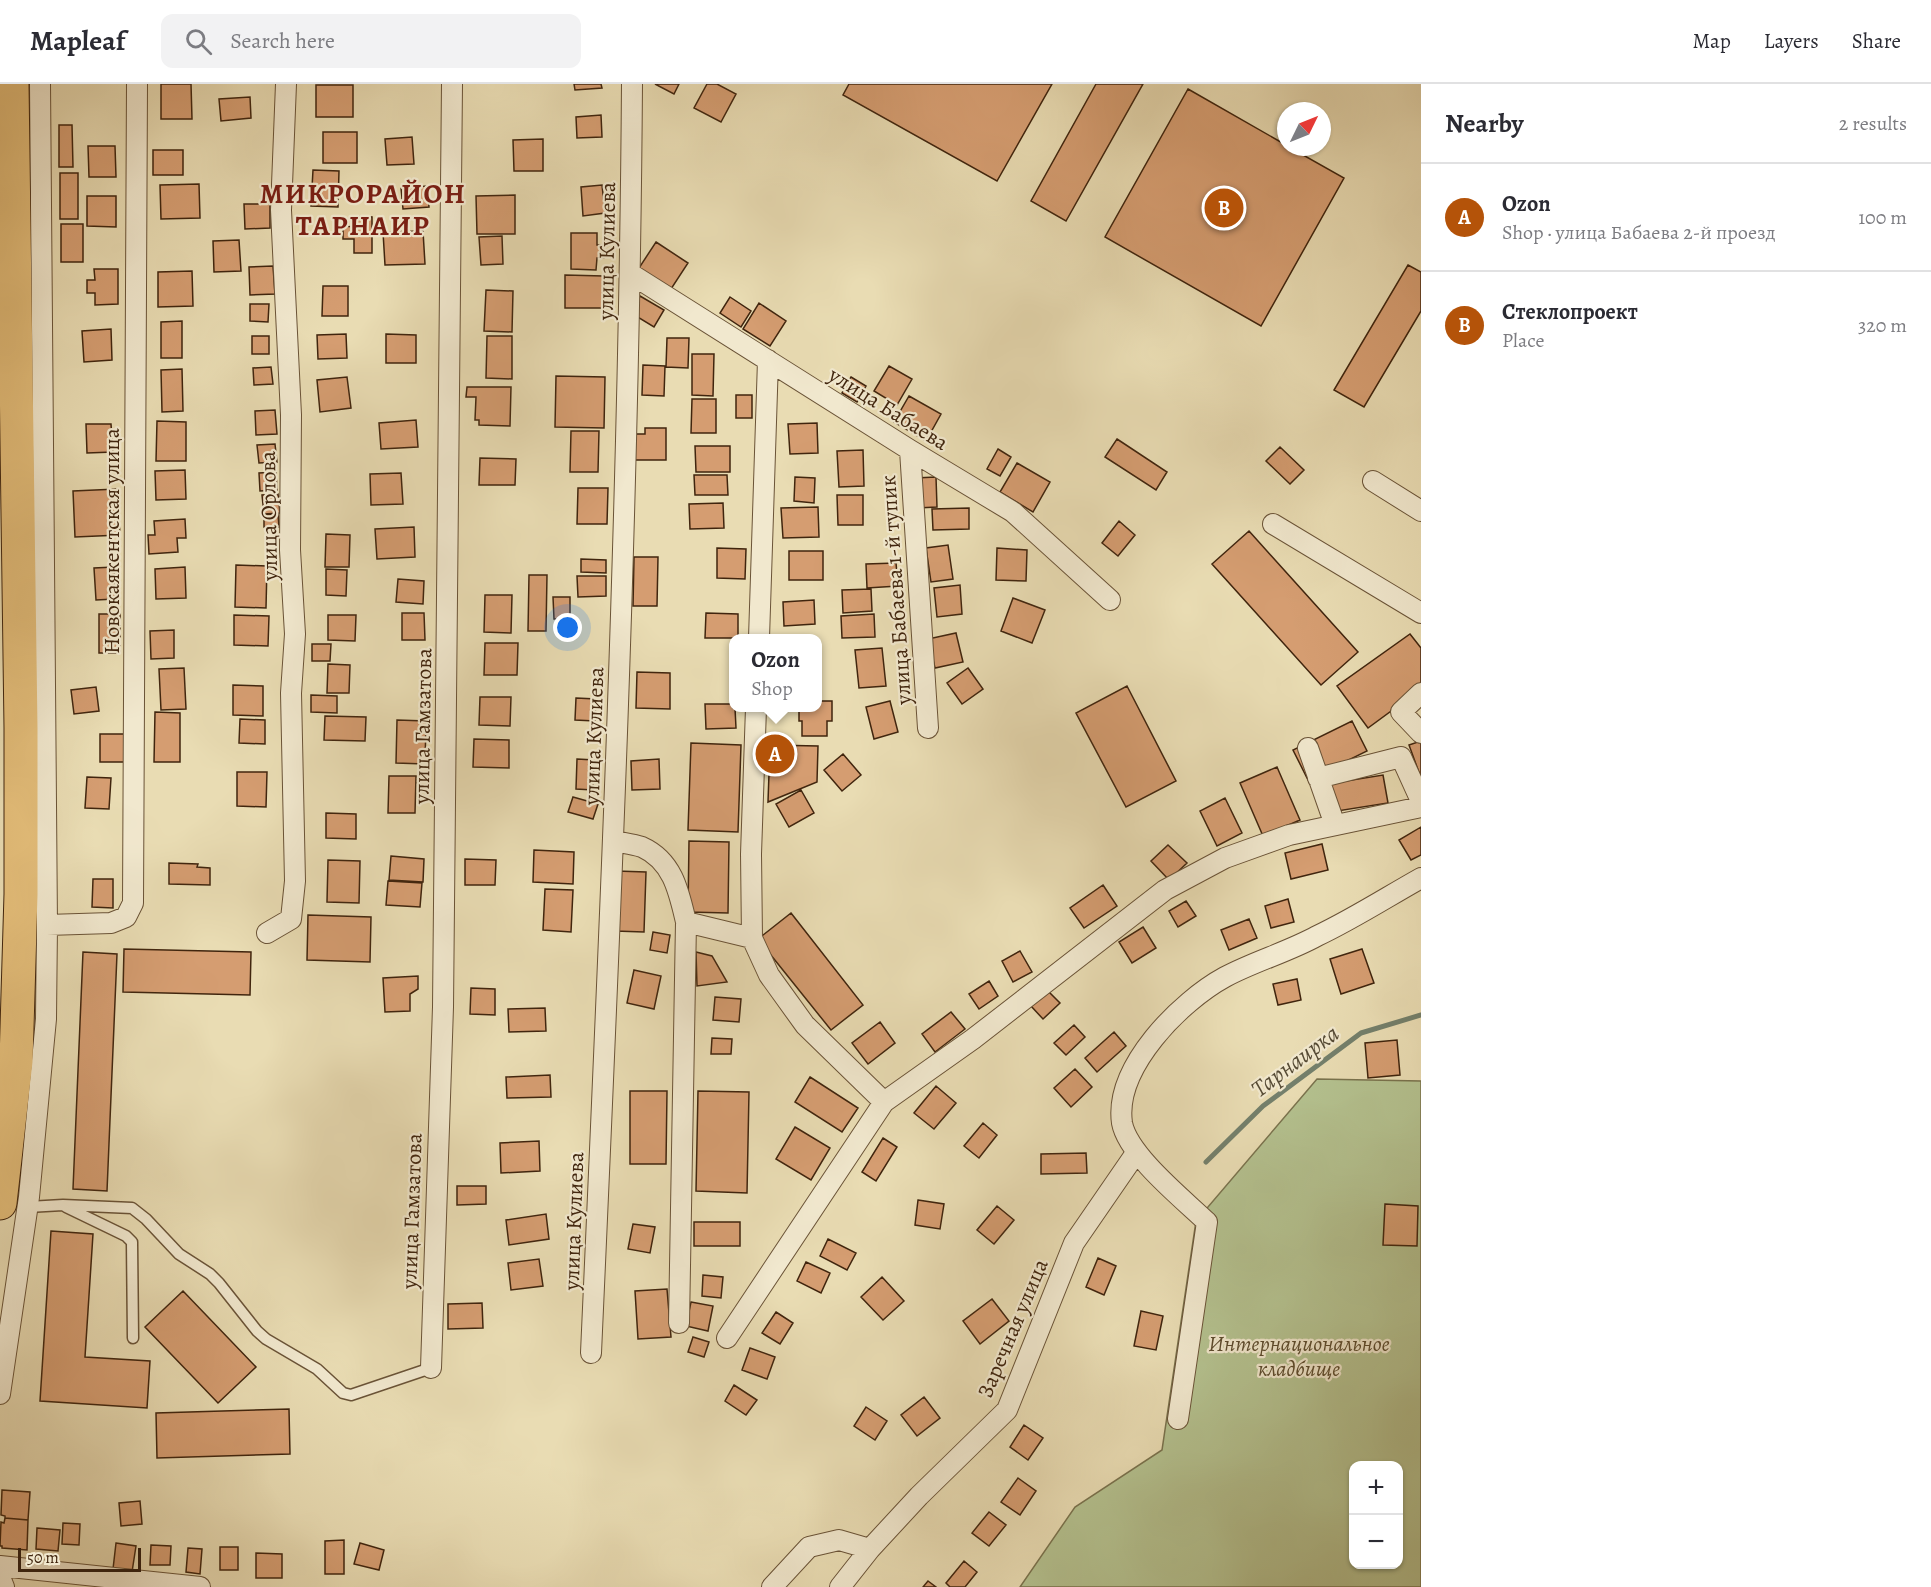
<!DOCTYPE html>
<html lang="en">
<head>
<meta charset="utf-8">
<style>
	:root { --surface:#fff; --page:#f2f2f3; --text:#2b2b33; --muted:#7c7c81; --line:#e1e1e2; --accent:#b45309 }
	body { margin:0; font-family:Alegreya,serif; background:var(--page); color:var(--text) }
	.controls { position:absolute; right:18px; bottom:18px; display:grid; overflow:hidden; border-radius:12px; box-shadow:0 2px 4px #0004 }
	.controls button { width:54px; height:54px; display:grid; place-items:center; padding:0; border:0; border-bottom:2px solid var(--line); background:var(--surface); color:var(--text); font:30px sans-serif }
	.compass { position:absolute; left:1277px; top:18px; width:54px; height:54px; border-radius:50%; background:var(--surface); box-shadow:0 2px 4px #0004; rotate:47deg }
	.scale { position:absolute; left:18px; bottom:15px; width:123px; box-sizing:border-box; padding-left:6px; border:3px solid #40250e; border-top:0; font-size:16px; line-height:21px; white-space:nowrap; color:#40250e; -webkit-text-stroke:4px #f1e8ce; paint-order:stroke }
	.you { position:absolute; left:568px; top:544px; width:21px; height:21px; margin:-15px; border:4px solid #fff; border-radius:50%; background:#1a73e8; box-shadow:0 0 0 9px #1a73e833 }
	.badge { display:grid; place-items:center; width:39px; height:39px; border-radius:50%; background:var(--accent); color:#fff; font-size:20px; font-weight:700 }
	.pin { position:absolute; translate:-50% -50%; border:3px solid #fff; box-shadow:0 2px 6px #0006 }
	.popup { position:absolute; left:729px; top:550px; width:93px; height:78px; box-sizing:border-box; display:grid; place-content:center; border-radius:12px; background:var(--surface); filter:drop-shadow(0 2px 4px #0005); font-size:20px; white-space:nowrap; color:var(--muted) }
	.popup b { font-size:22px; color:var(--text) }
	.popup::after { content:''; position:absolute; left:50%; top:100%; margin-left:-12px; border:12px solid transparent; border-top-color:var(--surface) }
	.list { margin:0; padding:0; list-style:none }
	h2 { display:flex; justify-content:space-between; align-items:center; height:78px; margin:0; padding:0 24px; font-size:26px }
	h2 small { font-size:20px; font-weight:400; color:var(--muted) }
	.list li { display:grid; grid-template-columns:39px 1fr auto; gap:18px; align-items:center; box-sizing:border-box; height:108px; padding:0 24px; border-top:2px solid var(--line) }
	.list b { display:block; font-size:22px; white-space:nowrap }
	.list p { margin:0; font-size:20px; white-space:nowrap; color:var(--muted) }
	.list em { font-size:20px; font-style:normal; color:var(--muted) }
	.icon { flex:none; width:33px; height:33px; fill:none; stroke:currentColor; stroke-width:2; stroke-linecap:round; stroke-linejoin:round }
	.map { position:relative; flex:none; width:1421px; height:1503px; overflow:hidden }
	header { display:flex; align-items:center; gap:36px; box-sizing:border-box; height:84px; padding:0 30px; background:var(--surface); border-bottom:2px solid var(--line) }
	header strong { font-size:28px }
	nav { display:flex; gap:33px; margin-inline-start:auto; font-size:21px }
	.search { width:420px; height:54px; background:var(--page); display:flex; align-items:center; gap:15px; box-sizing:border-box; padding:0 21px; border-radius:12px; color:var(--muted); font-size:22px }
	main { display:flex }
	aside { flex:1; background:var(--surface) }
	.map>svg:first-child { display:block }
	.green { fill:#b4c18f; stroke:#7a734e; stroke-width:1.5; fill-rule:evenodd }
	.lines { fill:none; stroke-linecap:round; stroke-linejoin:round }
	.stream { stroke:#74806c; stroke-width:5 }
	.building { fill:#d59d71; stroke:#40250e; stroke-width:1.5 }
	.lane-casing { stroke:#6a5337; stroke-width:13 }
	.street-casing { stroke:#6a5337; stroke-width:22 }
	.highway-casing { stroke:#40250e; stroke-width:35 }
	.lane { stroke:#f1e8ce; stroke-width:10 }
	.street { stroke:#f1e8ce; stroke-width:20 }
	.highway { stroke:#e4be7a; stroke-width:33 }
	.labels { text-anchor:middle; stroke-width:4.5; stroke-linejoin:round; paint-order:stroke }
	.street-label { font-size:22px; fill:#40250e; stroke:#f1e8ce }
	.park-label { font-size:22px; font-style:italic; fill:#5d4c2e; stroke:#f1e8ce }
	.water-label { font-size:24px; font-style:italic; fill:#564b35; stroke:#f1e8ce }
	.district-label { font-size:28px; font-weight:bold; letter-spacing:1.5px; fill:#7a1f14; stroke:#f1e8ce }
</style>
</head>
<body>
<header>
<strong>Mapleaf</strong>
<div class="search"><svg class="icon" aria-label="search" viewBox="0 0 24 24"><circle cx="10" cy="10" r="6"/><path d="M15 15l6 6"/></svg>Search here</div>
<nav><a>Map</a><a>Layers</a><a>Share</a></nav>
</header>
<main>
<div class="map">
<svg width="1421" height="1503" viewBox="0 0 1421 1503">
	<rect width="100%" height="100%" fill="#e9dcb3"/>
	<filter id="stains"><feTurbulence type="fractalNoise" baseFrequency=".00333" numOctaves="4"/><feColorMatrix values="0 0 0 0 .2 0 0 0 0 .09 0 0 0 0 .02 0 0 0 .5 -.17"/></filter>
	<radialGradient id="worn" r=".72"><stop offset=".6" stop-color="#630" stop-opacity="0"/><stop offset="1" stop-color="#630" stop-opacity=".3"/></radialGradient>
	<path class="green" d="M1317 995 1421 997V1503H1020L1075 1423 1162 1366 1196 1137ZM1354 1382H1398V1480H1354Z"/>
	<g class="lines">
		<path class="stream" d="M1206 1078 1263 1022 1361 949 1421 931"/>
	</g>
	<path class="building" d="M161 0H191L192 35H161Z
		M574 0H601L602 4 575 6Z
		M655 0H679L674 10Z
		M707 0H717L736 10 721 38 694 24Z
		M849 0H1052L997 97 843 11Z
		M1096 0H1143L1066 137 1031 117Z
		M316 1H353V33H316Z
		M1188 5 1286 61V63H1289L1344 94 1261 242 1105 153Z
		M250 13 251 34 221 37 219 15Z
		M601 31 602 53 577 54 576 33Z
		M59 41H72L73 83H59Z
		M323 48H357V79H323Z
		M412 53 414 80 387 81 385 55Z
		M543 55V87H514L513 56Z
		M88 62H115L116 93H89Z
		M153 66H183V91H153Z
		M313 86 339 87 338 123 311 122Z
		M60 89H78V135H60Z
		M199 100 200 134 161 135 160 101Z
		M602 101 605 129 583 132 581 103Z
		M427 102 429 123 403 125 401 104Z
		M515 111V150H477L476 112Z
		M87 112H116V143L87 142Z
		M244 120H270V144L245 145Z
		M354 132 372 133V169H354V155H343V142L354 143Z
		M61 140H83V178H61Z
		M423 147 425 180 385 181 383 148Z
		M571 149H597V161H604V174H597L596 186 571 185Z
		M502 152 503 180 481 181 479 153Z
		M239 156 241 187 214 188 213 157Z
		M656 158 688 179 671 205 639 184Z
		M1408 181 1421 188V227L1364 323 1334 306Z
		M273 182 275 210 250 211 249 183Z
		M94 185H118V220L95 221V209H87V196H95Z
		M192 187 193 222 158 223V188Z
		M565 191 603 192V224H565Z
		M323 202H348V232H322Z
		M486 206 513 207 512 248 484 247Z
		M640 212 664 226 654 243 631 229Z
		M730 213 751 227 741 243 720 229Z
		M759 219 786 237 770 262 743 245Z
		M250 220H269L268 238 250 237Z
		M182 237V274H161V238Z
		M111 245 112 276 84 278 82 247Z
		M346 250 347 274 318 275 317 251Z
		M386 250 416 251V279H386Z
		M252 252H269V270H252Z
		M487 252H512V295L486 294Z
		M667 254H689L688 284 666 283Z
		M692 270H714L713 312 692 311Z
		M643 281 665 282 664 312 642 311Z
		M889 282 912 295 897 321 874 307Z
		M271 283 273 300 254 301 253 284Z
		M182 285 183 327 162 328 161 286Z
		M556 292 605 293 604 344 555 343Z
		M347 293 351 324 320 328 317 296Z
		M851 293 866 302 857 318 842 309Z
		M467 303H511L510 342 479 341V336H475L476 313H466Z
		M736 311H752V334H736Z
		M909 312 941 330 926 357 894 338Z
		M692 315H716V349H691Z
		M275 326 277 350 256 351 255 327Z
		M416 336 418 363 381 365 379 339Z
		M157 337 186 338V377H156Z
		M817 339 818 369 790 370 788 340Z
		M86 340H111L113 368 87 369Z
		M645 344H666V376H633V350H645Z
		M571 347H599L598 388H570Z
		M1117 355 1167 388 1156 406 1105 373Z
		M275 360 277 378 259 379 257 361Z
		M695 362H730V388H696Z
		M1280 363 1304 386 1290 400 1266 377Z
		M998 365 1011 373 1000 392 987 385Z
		M863 366 864 402 839 403 837 367Z
		M480 374 516 375 515 401H479Z
		M1017 379 1050 398 1033 428 1000 408Z
		M185 386 186 415 156 416 155 387Z
		M276 388 277 406 260 407 259 389Z
		M401 389 403 420 371 421 370 390Z
		M694 391H727L728 411H695Z
		M795 393 815 394 814 419 794 417Z
		M936 393 937 423 917 424 915 394Z
		M578 404H608L607 440H577Z
		M117 405 120 451 75 453 73 407Z
		M278 410 280 429 264 430 262 411Z
		M837 411H863V441H838Z
		M723 419 724 444 690 445 689 420Z
		M818 423 819 453 783 454 781 424Z
		M969 424V445L933 446 932 425Z
		M278 430 279 443H264V431Z
		M185 435 186 454H177L178 468 149 470 148 451H155L154 437Z
		M1119 437 1135 451 1118 472 1102 459Z
		M414 443 415 473 377 475 375 445Z
		M1249 447 1358 568 1321 601 1212 480Z
		M326 450 350 451 349 483H325Z
		M948 461 953 495 931 498 926 464Z
		M717 464 746 465 745 495 717 494Z
		M997 464 1027 466 1026 497 996 496Z
		M789 467H823V496H789Z
		M634 473H658L657 522H633Z
		M581 475 606 476V489L581 488Z
		M896 479 898 502 867 504 866 480Z
		M236 481 267 482 266 524 235 523Z
		M114 483 115 515 96 516 94 484Z
		M185 483 186 514 156 515 155 485Z
		M326 485 347 486 346 512 326 511Z
		M529 491H547L546 547H528Z
		M577 492H606V512L578 513Z
		M398 495 424 497 423 520 396 518Z
		M960 501 962 530 937 533 934 504Z
		M871 505 872 527 843 529 842 506Z
		M485 511H512L511 549 484 548Z
		M553 513H570V535H554Z
		M1013 514 1045 526 1032 559 1001 547Z
		M814 516 815 540 784 542 783 518Z
		M402 529H424L425 556H402Z
		M706 529 738 530V554H705Z
		M99 530H120V569H99Z
		M874 530 875 553 842 554 841 532Z
		M234 531 269 532 268 562 234 561Z
		M328 531H356L355 557 328 556Z
		M174 546V574L151 575 150 547Z
		M956 549 963 578 935 584 928 555Z
		M1410 550 1421 564V605L1368 644 1337 602Z
		M485 559H518L517 591H484Z
		M312 560H331L330 577H312Z
		M882 564 886 602 859 604 855 566Z
		M817 567H821V595H817Z
		M328 580 350 581 349 609H327Z
		M184 584 186 625 161 626 159 585Z
		M968 584 983 605 962 620 947 599Z
		M637 588 670 589V625L636 624Z
		M233 601 263 602V632L233 631Z
		M1127 602 1176 697 1126 723 1076 629Z
		M96 603 99 627 74 630 71 606Z
		M311 611 337 612V629L311 628Z
		M480 613H511L510 642 479 641Z
		M576 614 596 615 595 637 575 636Z
		M817 617H832V637H827V652H802V637H799V624H817Z
		M890 617 898 648 874 655 866 623Z
		M705 620H733V624H735L736 644 706 645Z
		M155 628 180 629V678H154Z
		M325 632 366 633 365 657 324 656Z
		M240 635 265 636V660L239 659Z
		M397 636 426 637 425 680 396 679Z
		M1352 637 1367 667 1308 696 1293 666Z
		M100 650H124V678H100Z
		M474 655 509 656V684L473 683Z
		M1421 657V694L1409 661Z
		M691 659 741 661 738 748 688 746Z
		M770 661 818 662 817 698 768 718Z
		M843 670 861 691 842 707 824 686Z
		M577 675 594 676 593 706 576 705Z
		M659 675 660 705 632 706 631 677Z
		M1277 683 1300 736 1263 752 1240 699Z
		M237 688H267L266 723 237 722Z
		M1383 691 1388 719 1331 728 1327 700Z
		M389 692H416L415 729H388Z
		M87 693 111 694 109 725 85 724Z
		M801 706 814 729 789 743 776 720Z
		M573 713 598 720 593 735 568 728Z
		M1225 714 1242 749 1217 762 1200 727Z
		M326 729 356 730V755L326 754Z
		M1421 743V771L1411 776 1399 756Z
		M689 757 729 758 728 829 688 828Z
		M1322 760 1328 786 1291 795 1285 769Z
		M1168 761 1187 779 1169 796 1151 777Z
		M534 766 574 768 573 800 533 798Z
		M391 772 424 775 423 798 389 796Z
		M465 775 496 776 495 801H465Z
		M328 776 360 777 359 819 327 818Z
		M169 779 198 780 197 783 210 784V801L169 800Z
		M616 787 646 788 644 848 615 847Z
		M93 795H113V824L92 823Z
		M388 797 422 799 420 823 386 821Z
		M1103 801 1117 822 1084 844 1070 824Z
		M545 805 573 806 571 848 543 846Z
		M1288 815 1294 838 1271 844 1265 822Z
		M1186 817 1196 832 1178 843 1169 827Z
		M791 829 863 921 831 946 758 855Z
		M308 831 371 833 370 878 307 876Z
		M1249 835 1257 854 1229 866 1221 846Z
		M1143 843 1156 864 1132 879 1119 858Z
		M653 848 670 851 667 869 650 866Z
		M124 865 251 868 250 911 123 908Z
		M1362 865 1374 899 1341 910 1330 875Z
		M1020 867 1032 888 1013 898 1002 877Z
		M83 868 117 870 107 1107 73 1105Z
		M696 868 712 872 727 898 697 902Z
		M634 886 661 892 654 925 627 919Z
		M418 892V905L410 910V927L385 928 383 894Z
		M1297 895 1301 916 1278 921 1273 900Z
		M989 897 998 912 979 925 969 910Z
		M471 904 495 905V931L470 930Z
		M1048 907 1060 919 1043 935 1031 922Z
		M715 913 741 915 739 938 713 936Z
		M545 924 546 947 509 948 508 925Z
		M951 928 965 945 935 968 922 950Z
		M880 938 895 959 868 980 852 959Z
		M1074 941 1085 953 1066 971 1054 959Z
		M1114 948 1126 962 1097 988 1085 974Z
		M712 954 732 955 731 970H711Z
		M1397 956 1400 991 1368 994 1365 959Z
		M1075 985 1092 1003 1071 1023 1054 1004Z
		M550 991 551 1013 507 1014 506 993Z
		M810 993 858 1024 842 1048 795 1018Z
		M936 1002 956 1019 934 1045 914 1029Z
		M630 1007H667L666 1080H630Z
		M698 1007 749 1008 747 1109 696 1107Z
		M983 1039 997 1051 979 1074 964 1062Z
		M795 1043 830 1064 811 1096 776 1075Z
		M883 1054 897 1063 876 1097 862 1088Z
		M539 1057 540 1087 501 1089 500 1059Z
		M1086 1069 1087 1089 1041 1090V1070Z
		M457 1102H486V1120L457 1121Z
		M918 1116 944 1120 940 1145 915 1141Z
		M1385 1120 1418 1122 1417 1162 1383 1161Z
		M997 1122 1014 1136 994 1160 977 1146Z
		M546 1130 549 1155 509 1161 506 1136Z
		M694 1138H740V1162H694Z
		M633 1140 655 1143 650 1169 628 1165Z
		M51 1147 93 1150 85 1273 150 1277 147 1324 40 1317Z
		M828 1155 856 1169 847 1186 820 1172Z
		M1098 1174 1116 1182 1104 1211 1086 1203Z
		M539 1175 543 1202 511 1206 508 1179Z
		M806 1178 830 1189 821 1209 797 1197Z
		M703 1191 723 1193 721 1214 702 1212Z
		M882 1193 904 1217 883 1236 861 1213Z
		M667 1205 671 1253 638 1255 635 1207Z
		M183 1207 256 1283 218 1319 145 1243Z
		M992 1215 1009 1237 980 1260 963 1237Z
		M691 1218 713 1222 708 1247 686 1242Z
		M482 1219 483 1244 448 1245V1220Z
		M1141 1227 1163 1232 1156 1266 1134 1262Z
		M776 1228 793 1239 780 1260 762 1249Z
		M693 1253 709 1258 704 1273 688 1268Z
		M750 1264 775 1273 767 1295 742 1286Z
		M734 1301 757 1316 746 1331 725 1317Z
		M924 1313 940 1334 917 1352 901 1331Z
		M866 1323 887 1337 875 1356 854 1342Z
		M289 1325 290 1370 157 1374 156 1329Z
		M1024 1341 1043 1354 1028 1376 1010 1363Z
		M1018 1394 1036 1407 1020 1431 1001 1418Z
		M2 1406 30 1408 28 1436 5 1434V1432L1 1431Z
		M140 1417 142 1440 121 1442 119 1419Z
		M989 1428 1006 1441 989 1462 972 1449Z
		M5 1434 28 1436 27 1466 2 1464V1462H0L1 1438 4 1439Z
		M63 1439 80 1440 79 1461 62 1460Z
		M37 1444 60 1446 58 1467 36 1465Z
		M344 1456V1490H325V1457Z
		M116 1459 136 1462 132 1488 113 1485Z
		M360 1459 384 1466 379 1486 354 1480Z
		M151 1461 171 1462 170 1481H150Z
		M220 1463H238V1486H220Z
		M188 1464 202 1465 200 1490 186 1488Z
		M256 1469 282 1470V1494H256Z
		M964 1477 977 1488 965 1503H950L946 1499Z
		M928 1497 936 1503H923Z"/>
	<g class="lines">
		<defs>
			<path id="lane" d="M28 1123 63 1121 132 1124 146 1135 179 1170 210 1190 219 1199 257 1247 266 1255 317 1285 343 1309 351 1311 431 1284
				M66 1123 126 1152 132 1158 133 1254"/>
			<path id="street" d="M631 190 910 366 1013 428 1110 516
				M910 366 928 644
				M1373 397 1421 427
				M1273 440 1421 529
				M759 554 768 276
				M1421 609 1401 628 1421 649
				M756 624 751 770 752 854 769 891 805 941 884 1018
				M1308 664 1335 741
				M1318 694 1401 673 1421 717
				M614 757C623 759 633 760 642 763 673 777 679 808 686 838L679 1239
				M686 838 752 854
				M47 841 111 839 126 833 133 819 137 0
				M267 849 291 835 295 797 291 609 295 550 290 466 291 331 281 126 286 0
				M727 1254 884 1018 973 955 1165 806 1225 774 1289 751 1421 723
				M591 1269C610 846 629 423 632 0
				M431 1284 443 923 452 0
				M0 1310 29 1113 46 935 47 841 40 0
				M1178 1335 1207 1138C1183 1115 1128 1071 1122 1039 1114 983 1181 917 1225 893 1255 877 1288 868 1317 852 1353 835 1387 813 1421 794
				M0 1482 200 1503
				M0 1493 4 1503
				M772 1503 809 1463 839 1456 870 1465
				M840 1503 870 1465 919 1412 1007 1326 1074 1159 1136 1069"/>
			<path id="highway" d="M0 1119 16 977 21 810V644L12 0"/>
		</defs>
		<use href="#lane" class="lane-casing"/>
		<use href="#street" class="street-casing"/>
		<use href="#highway" class="highway-casing"/>
		<use href="#lane" class="lane"/>
		<use href="#street" class="street"/>
		<use href="#highway" class="highway"/>
	</g>
	<g class="labels">
		<g class="street-label">
			<text transform="translate(606 167) rotate(-89)" y="8">улица Кулиева</text>
			<text transform="translate(889 324) rotate(32)" y="8">улица Бабаева</text>
			<text transform="translate(268 432) rotate(-91)" y="8">улица Орлова</text>
			<text transform="translate(111 457) rotate(-90)" y="8">Новокаякентская улица</text>
			<text transform="translate(895 506) rotate(-94)" y="8">улица Бабаева 1-й тупик</text>
			<text transform="translate(422 642) rotate(-89)" y="8">улица Гамзатова</text>
			<text transform="translate(593 652) rotate(-88)" y="8">улица Кулиева</text>
			<text transform="translate(411 1127) rotate(-88)" y="8">улица Гамзатова</text>
			<text transform="translate(573 1137) rotate(-88)" y="8">улица Кулиева</text>
			<text transform="translate(1012 1244) rotate(-67)" y="8">Заречная улица</text>
		</g>
		<g class="park-label">
			<text x="1299" y="1267">Интернациональное<tspan x="1299" dy="25">кладбище</tspan></text>
		</g>
		<g class="water-label">
			<text transform="translate(1295 977) rotate(-37)" y="8">Тарнаирка</text>
		</g>
		<g class="district-label">
			<text x="363" y="119">МИКРОРАЙОН<tspan x="363" dy="32">ТАРНАИР</tspan></text>
		</g>
	</g>
	<rect width="100%" height="100%" filter="url(#stains)"/>
	<rect width="100%" height="100%" fill="url(#worn)"/>
</svg>
<div class="controls">
<button>+</button>
<button>−</button>
</div>
<svg class="compass" viewBox="-18 -18 36 36"><path d="M0-13l5 13h-10z" fill="#e53935"/><path d="M0 13l5-13h-10z" fill="#7c7c81"/></svg>
<div class="scale">50 m</div>
<div class="you"></div>
<div class="pin badge" style="left:775px;top:670px">A</div>
<div class="popup"><b>Ozon</b>Shop</div>
<div class="pin badge" style="left:1224px;top:124px">B</div>
</div>
<aside>
<h2>Nearby<small>2 results</small></h2>
<ul class="list">
<li><span class="badge">A</span><div><b>Ozon</b><p>Shop · улица Бабаева 2-й проезд</p></div><em>100 m</em></li>
<li><span class="badge">B</span><div><b>Стеклопроект</b><p>Place</p></div><em>320 m</em></li>
</ul>
</aside>
</main>
</body>
</html>
